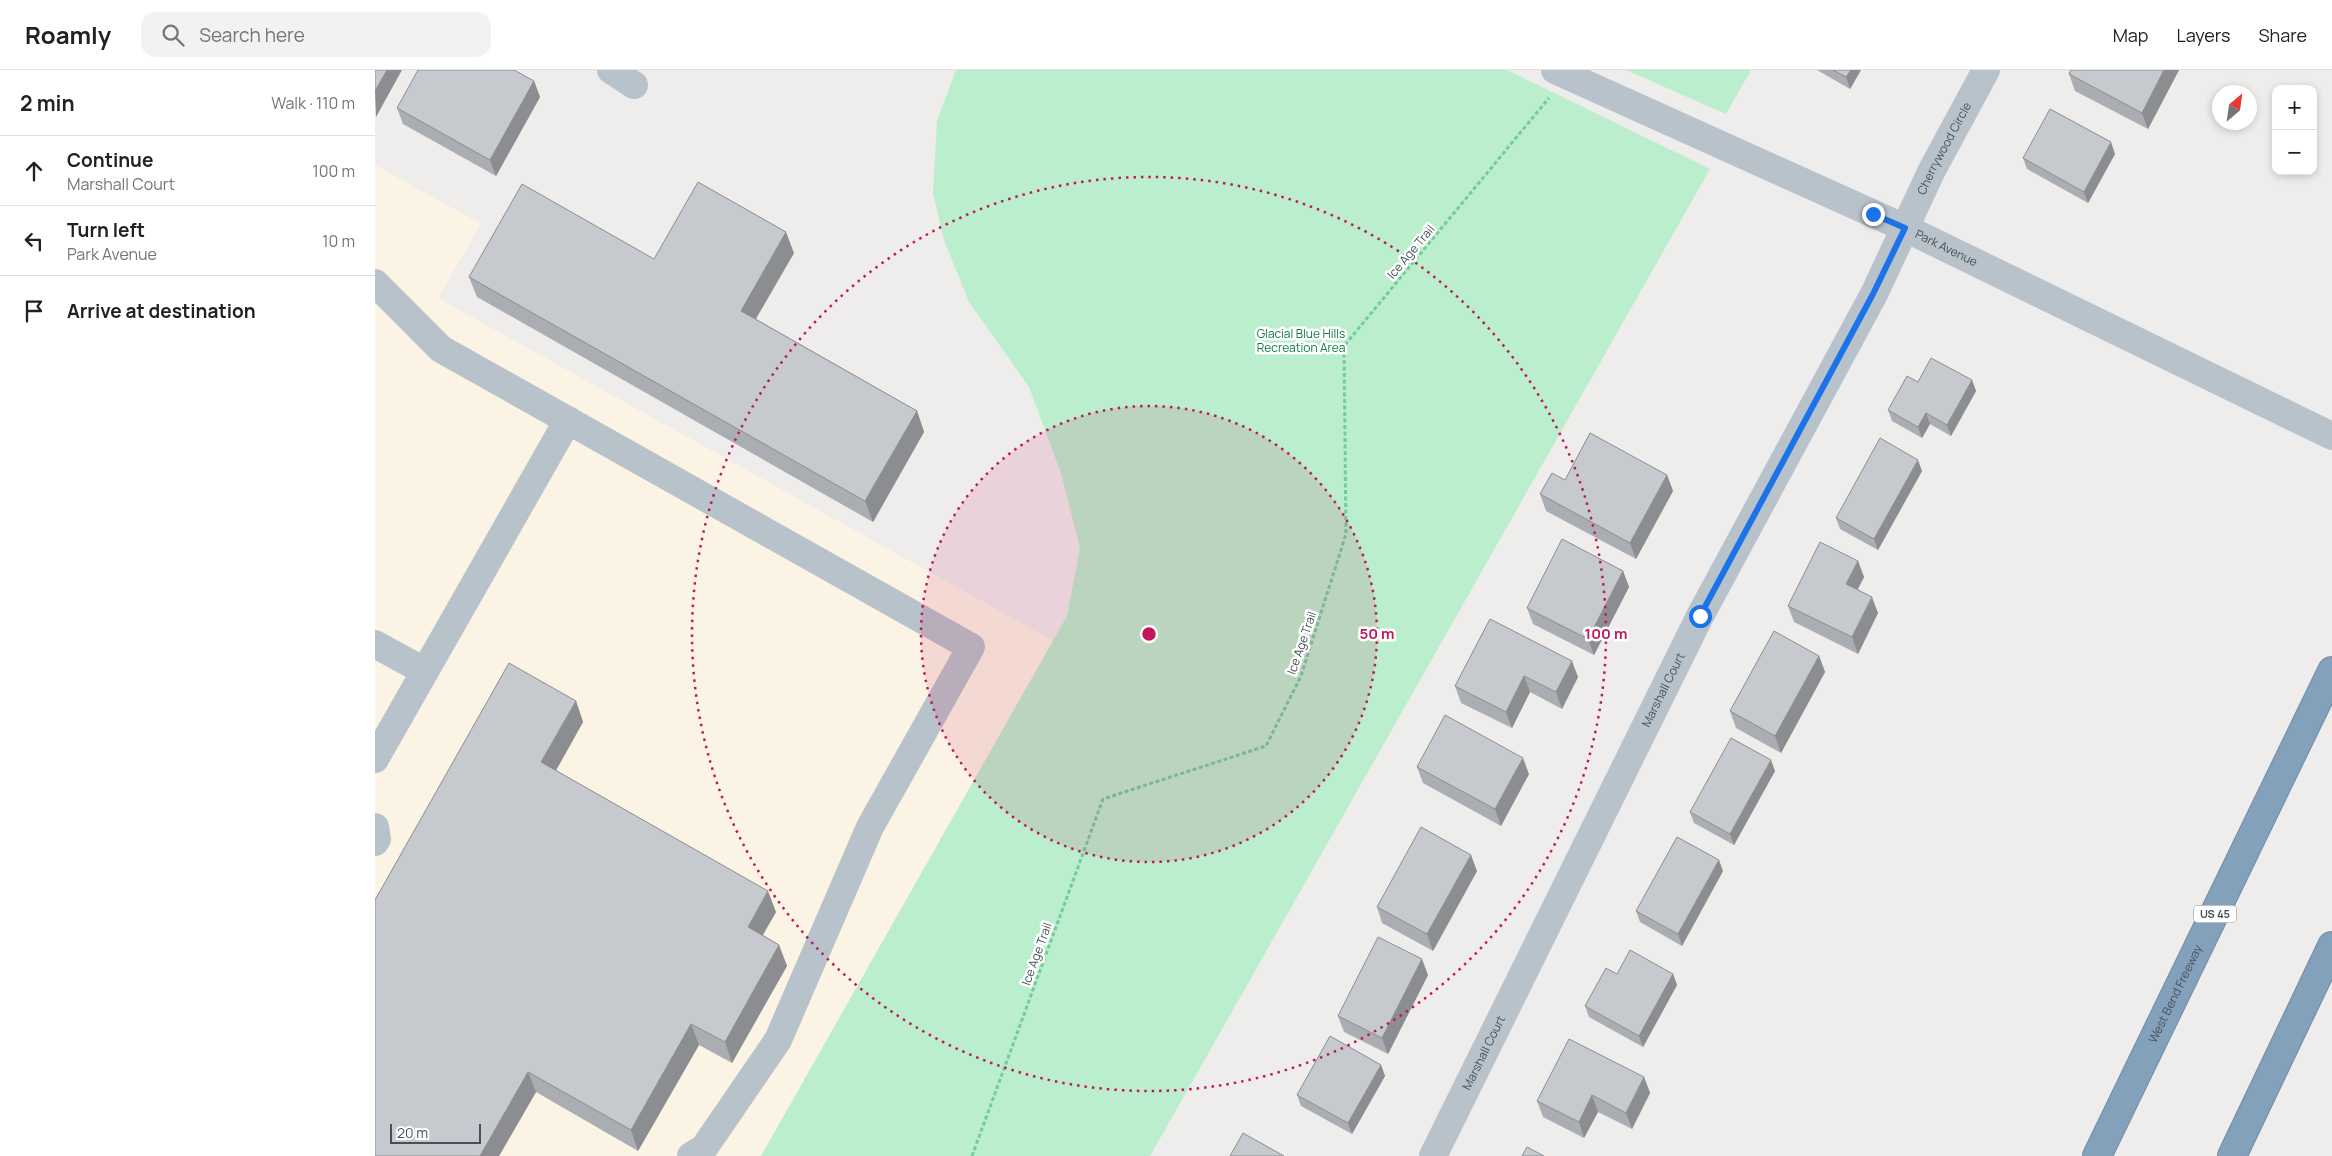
<!DOCTYPE html>
<html lang="en">
<head>
<meta charset="utf-8">
<style>
	:root { --surface:#fff; --page:#f2f2f2; --text:#202124; --muted:#757577; --line:#e0e0e0 }
	body { margin:0; font-family:Manrope,sans-serif; background:var(--page); color:var(--text) }
	.controls { position:absolute; right:15px; top:15px; display:grid; overflow:hidden; border-radius:10px; box-shadow:0 2px 8px #0003 }
	.controls button { width:45px; height:45px; display:grid; place-items:center; padding:0; border:0; border-bottom:1px solid var(--line); background:var(--surface); color:var(--text); font:25px sans-serif }
	.compass { position:absolute; left:1837px; top:15px; width:45px; height:45px; border-radius:50%; background:var(--surface); box-shadow:0 2px 8px #0003; rotate:29deg }
	.scale { position:absolute; left:15px; bottom:12px; width:91px; box-sizing:border-box; padding-left:5px; border:2px solid #45515a; border-top:0; font-size:14px; line-height:18px; white-space:nowrap; color:#45515a; -webkit-text-stroke:4px #fff; paint-order:stroke }
	.stop { position:absolute; width:15px; height:15px; margin:-11px; border:4px solid #1a73e8; border-radius:50%; background:#fff }
	.stop.end { background:#1a73e8; border-color:#fff; box-shadow:0 1px 5px #0008 }
	.list { margin:0; padding:0; list-style:none }
	h2 { display:flex; justify-content:space-between; align-items:center; height:65px; margin:0; padding:0 20px; font-size:21px }
	h2 small { font-size:16px; font-weight:400; color:var(--muted) }
	.list li { display:grid; grid-template-columns:32px 1fr auto; gap:15px; align-items:center; box-sizing:border-box; height:70px; padding:0 20px; border-top:1px solid var(--line) }
	.list b { display:block; font-size:19px; white-space:nowrap }
	.list p { margin:0; font-size:16px; white-space:nowrap; color:var(--muted) }
	.list em { font-size:16px; font-style:normal; color:var(--muted) }
	.icon { flex:none; width:28px; height:28px; fill:none; stroke:currentColor; stroke-width:2; stroke-linecap:round; stroke-linejoin:round }
	.map { position:relative; flex:none; width:1957px; height:1086px; overflow:hidden }
	header { display:flex; align-items:center; gap:30px; box-sizing:border-box; height:70px; padding:0 25px; background:var(--surface); border-bottom:1px solid var(--line) }
	header strong { font-size:24px }
	nav { display:flex; gap:28px; margin-inline-start:auto; font-size:18px }
	.search { width:350px; height:45px; background:var(--page); display:flex; align-items:center; gap:12px; box-sizing:border-box; padding:0 18px; border-radius:15px; color:var(--muted); font-size:19px }
	main { display:flex }
	aside { flex:1; background:var(--surface) }
	.map>svg:first-child { display:block }
	.commercial { fill:#fbf4e4 }
	.green { fill:#baeecc }
	.lines { fill:none; stroke-linecap:round; stroke-linejoin:round }
	.highway-casing { stroke:#6f8ca8; stroke-width:30 }
	.path { stroke:#72cc9c; stroke-width:3; stroke-dasharray:4 2.5; stroke-linecap:butt }
	.minor { stroke:#b8c2ca; stroke-width:28 }
	.highway { stroke:#84a1bc; stroke-width:28 }
	.wall { fill:#aaaeb2 }
	.shaded-wall { fill:#8b8d91 }
	.building { fill:#c6cacf; stroke:#8b8d91 }
	.route { stroke:#1a73e8; stroke-width:6 }
	.ring { fill:none; stroke:#c2185b; stroke-width:2.5; stroke-dasharray:2.5 5 }
	.labels { text-anchor:middle; stroke-width:5; stroke-linejoin:round; paint-order:stroke }
	.shield { fill:#fff; stroke:#7d858c; stroke-width:1 }
	.shield-label { font-size:11px; font-weight:bold; fill:#45515a }
	.street-label { font-size:12px; fill:#45515a; stroke:#fff }
	.park-label { font-size:12px; fill:#167a44; stroke:#fff }
	.centre { fill:#c2185b; stroke:#fff; stroke-width:2.5 }
	.ring-label { font-size:15px; text-anchor:middle; font-weight:bold; fill:#c2185b; stroke:#fff; stroke-width:5; stroke-linejoin:round; paint-order:stroke }
</style>
</head>
<body>
<header>
<strong>Roamly</strong>
<div class="search"><svg class="icon" aria-label="search" viewBox="0 0 24 24"><circle cx="10" cy="10" r="6"/><path d="M15 15l6 6"/></svg>Search here</div>
<nav><a>Map</a><a>Layers</a><a>Share</a></nav>
</header>
<main>
<aside>
<h2>2 min<small>Walk · 110 m</small></h2>
<ul class="list">
<li><svg class="icon" aria-label="ahead" viewBox="0 0 24 24"><path d="M12 20V5M6 11l6-6 6 6"/></svg><div><b>Continue</b><p>Marshall Court</p></div><em>100 m</em></li>
<li><svg class="icon" aria-label="left" viewBox="0 0 24 24"><path d="M17 20v-9H6M10 6l-5 5 5 5"/></svg><div><b>Turn left</b><p>Park Avenue</p></div><em>10 m</em></li>
<li><svg class="icon" aria-label="arrive" viewBox="0 0 24 24"><path d="M6 21V4h12l-3 4 3 4H6"/></svg><div><b>Arrive at destination</b></div></li>
</ul>
</aside>
<div class="map">
<svg width="1957" height="1086" viewBox="0 0 1957 1086">
	<rect width="100%" height="100%" fill="#efecec"/>
	<path class="commercial" d="M0 95 106 154 63 228 678 571 386 1086H0Z"/>
	<path class="green" d="M581 0H1132L1335 99 775 1086H386L692 546 705 478 686 403 654 317 594 232 569 170 558 123 562 51Z
		M1251 0H1376L1351 44Z"/>
	<g class="lines">
		<defs>
			<g id="highway">
				<path id="s3" d="M1722 1086 1957 601"/>
				<path d="M1857 1086 1957 876"/>
			</g>
		</defs>
		<use href="#highway" class="highway-casing"/>
		<path class="path" d="M597 1086 728 729 891 676 926 606 971 464 969 276 1174 28"/>
		<g class="minor">
			<path d="M236 0 259 15"/>
			<path id="s1" d="M1180 0 1530 158 1957 366"/>
			<path d="M0 213 66 279 596 577 495 757 403 970 329 1078 316 1086"/>
			<path d="M0 574 49 601"/>
			<path d="M0 689 193 350"/>
			<path d="M0 757 2 769 0 772"/>
			<path id="s2" d="M1058 1086 1325 546 1499 224 1557 100 1611 0"/>
		</g>
		<use href="#highway" class="highway"/>
	</g>
	<path class="wall" d="M1442 0H1486L1475 19Z
		M1696 0H1804L1773 59 1700 21 1694 4Z
		M159 11 165 27 121 106 28 54 22 38Z
		M1740 84 1713 133 1652 99 1648 88Z
		M419 183 381 249 542 341 549 362 498 452 102 227 94 207 279 189Z
		M1597 310 1601 321 1576 366 1555 354 1547 368 1517 351 1513 340 1543 312Z
		M1547 401 1503 480 1465 459 1461 448Z
		M1292 405 1298 421 1261 489 1171 441 1165 424 1190 410Z
		M1483 491 1489 507 1483 519 1503 543 1483 584 1419 552 1413 536Z
		M1248 501 1254 517 1219 585 1158 554 1152 538Z
		M1115 549 1203 607 1187 639 1155 622 1137 658 1086 633 1080 616Z
		M1444 586 1450 602 1406 683 1361 658 1355 641Z
		M201 631 208 652 181 700 401 842 388 865 404 875 412 896 357 993 324 975 263 1081 161 1022 124 1086H0Z
		M1042 697 1154 704 1126 756 1048 713Z
		M1400 701 1359 775 1319 753 1315 742Z
		M1102 801 1058 881 1007 853 1002 837Z
		M1348 801 1307 876 1265 852 1261 841Z
		M1242 904H1298L1302 915 1268 977 1214 947 1210 936Z
		M1053 905 1013 984 969 962 963 946Z
		M1006 995 1010 1006 977 1064 926 1036 922 1025Z
		M1269 1007 1275 1023 1257 1059 1223 1042 1209 1068 1168 1047 1162 1031Z"/>
	<path class="shaded-wall" d="M12 0H27L1 47 0 21Z
		M1476 0H1486L1475 19 1471 7Z
		M1789 0H1804L1773 59 1767 43Z
		M159 11 165 27 121 106 115 90Z
		M1736 72 1740 84 1713 133 1709 122Z
		M411 162 419 183 373 262 366 241Z
		M1597 310 1601 321 1576 366 1572 355Z
		M542 341 549 362 498 452 490 431Z
		M1551 343 1555 354 1547 368 1543 357Z
		M1543 390 1547 401 1503 480 1499 469Z
		M1292 405 1298 421 1261 489 1255 473Z
		M1483 491 1489 507 1477 530 1471 514Z
		M1248 501 1254 517 1219 585 1213 569Z
		M1497 527 1503 543 1483 584 1477 567Z
		M1444 586 1450 602 1406 683 1400 666Z
		M1197 591 1203 607 1187 639 1181 622Z
		M1149 606 1155 622 1137 658 1131 642Z
		M201 631 208 652 174 713 166 692Z
		M1148 688 1154 704 1126 756 1120 739Z
		M1396 690 1400 701 1359 775 1355 764Z
		M1096 785 1102 801 1058 881 1052 864Z
		M1344 790 1348 801 1307 876 1303 864Z
		M393 821 401 842 380 878 373 857Z
		M404 875 412 896 357 993 350 972Z
		M1047 889 1053 905 1013 984 1007 968Z
		M1298 904 1302 915 1268 977 1264 966Z
		M316 954 324 975 263 1081 256 1060Z
		M1006 995 1010 1006 977 1064 973 1053Z
		M153 1002 161 1022 124 1086H105Z
		M1269 1007 1275 1023 1257 1059 1251 1043Z
		M1217 1025 1223 1042 1209 1068 1204 1052Z"/>
	<path class="building" d="M0 0H12L0 21Z
		M43 0H139L159 11 115 90 22 38Z
		M1458 0H1476L1471 7Z
		M1696 0H1789L1767 43 1694 4Z
		M1675 39 1736 72 1709 122 1648 88Z
		M323 112 411 162 366 241 542 341 490 431 94 207 147 114 279 189Z
		M1556 288 1597 310 1572 355 1551 343 1543 357 1513 340 1532 306 1543 312Z
		M1215 363 1292 405 1255 473 1165 424 1177 403 1190 410Z
		M1505 368 1543 390 1499 469 1461 448Z
		M1187 469 1248 501 1213 569 1152 538Z
		M1445 472 1483 491 1471 514 1497 527 1477 567 1413 536Z
		M1115 549 1197 591 1181 622 1149 606 1131 642 1080 616Z
		M1399 561 1444 586 1400 666 1355 641Z
		M134 593 201 631 166 692 393 821 373 857 404 875 350 972 316 954 256 1060 153 1002 105 1086H0V830Z
		M1070 645 1148 688 1120 739 1042 697Z
		M1356 668 1396 690 1355 764 1315 742Z
		M1046 757 1096 785 1052 864 1002 837Z
		M1302 767 1344 790 1303 864 1261 841Z
		M1003 867 1047 889 1007 968 963 946Z
		M1255 880 1298 904 1264 966 1210 936 1231 898 1242 904Z
		M955 966 1006 995 973 1053 922 1025Z
		M1194 969 1269 1007 1251 1043 1217 1025 1204 1052 1162 1031Z
		M868 1063 909 1086H855Z
		M1152 1077 1169 1086H1147Z"/>
	<g class="lines">
		<path class="route" d="M1325 546 1498 224 1530 158 1498 144"/>
	</g>
	<circle cx="774" cy="564" r="228" fill="#c2185b" fill-opacity=".12"/>
	<g class="ring">
		<circle cx="774" cy="564" r="228"/>
		<circle cx="774" cy="564" r="457"/>
	</g>
	<g class="labels">
		<rect class="shield" x="1819" y="835.5" width="42" height="17" rx="4"/>
		<g class="shield-label">
			<text x="1840" y="848">US 45</text>
		</g>
		<g class="street-label">
			<text dy="4" stroke="none"><textPath href="#s2" startOffset="1130">Cherrywood Circle</textPath></text>
			<text dy="4" stroke="none"><textPath href="#s1" startOffset="430">Park Avenue</textPath></text>
			<text transform="translate(1036 182) rotate(-50)" y="4">Ice Age Trail</text>
			<text transform="translate(927 573) rotate(-71)" y="4">Ice Age Trail</text>
			<text dy="4" stroke="none"><textPath href="#s2" startOffset="520">Marshall Court</textPath></text>
			<text transform="translate(662 884) rotate(-70)" y="4">Ice Age Trail</text>
			<text dy="4" stroke="none"><textPath href="#s3" startOffset="180">West Bend Freeway</textPath></text>
			<text dy="4" stroke="none"><textPath href="#s2" startOffset="115">Marshall Court</textPath></text>
		</g>
		<g class="park-label">
			<text x="926" y="268">Glacial Blue Hills<tspan x="926" dy="14">Recreation Area</tspan></text>
		</g>
	</g>
	<circle cx="774" cy="564" r="8" class="centre"/>
	<g class="ring-label">
		<text x="1002" y="569">50 m</text>
		<text x="1231" y="569">100 m</text>
	</g>
</svg>
<div class="controls">
<button>+</button>
<button>−</button>
</div>
<svg class="compass" viewBox="-18 -18 36 36"><path d="M0-13l5 13h-10z" fill="#e53935"/><path d="M0 13l5-13h-10z" fill="#757577"/></svg>
<div class="scale">20 m</div>
<div class="stop" style="left:1325px;top:546px"></div>
<div class="stop end" style="left:1498px;top:144px"></div>
</div>
</main>
</body>
</html>
